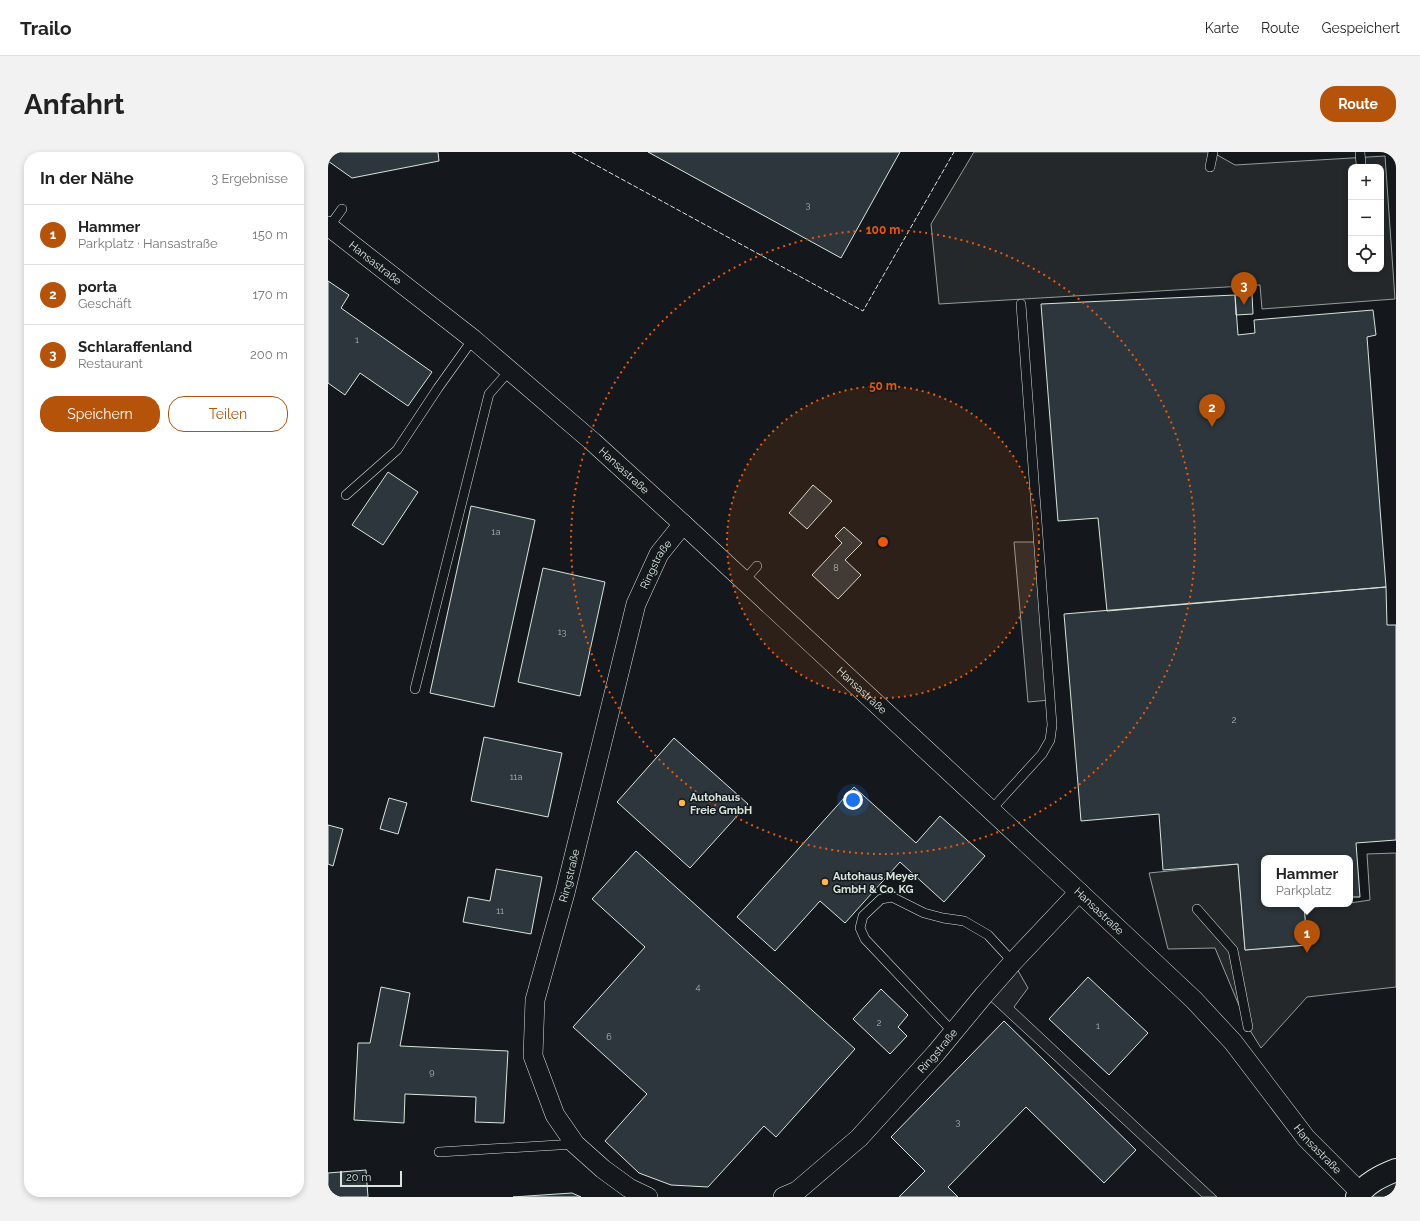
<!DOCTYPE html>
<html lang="de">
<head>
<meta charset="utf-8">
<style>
	:root { --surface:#fff; --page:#f2f2f2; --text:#222; --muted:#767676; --line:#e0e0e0; --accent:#b45309 }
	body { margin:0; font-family:Raleway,sans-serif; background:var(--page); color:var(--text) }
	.controls { position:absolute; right:12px; top:12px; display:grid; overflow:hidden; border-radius:8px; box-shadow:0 2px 6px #0003 }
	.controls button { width:36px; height:36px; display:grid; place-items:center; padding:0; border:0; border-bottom:1px solid var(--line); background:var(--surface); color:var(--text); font:20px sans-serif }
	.scale { position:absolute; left:12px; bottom:10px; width:62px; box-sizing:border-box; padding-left:4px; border:2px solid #d8e6dc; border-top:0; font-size:11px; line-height:14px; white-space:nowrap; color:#d8e6dc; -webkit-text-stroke:3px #14181c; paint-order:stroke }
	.you { position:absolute; left:525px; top:648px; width:14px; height:14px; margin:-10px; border:3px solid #fff; border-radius:50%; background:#1a73e8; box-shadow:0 0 0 6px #1a73e833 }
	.badge { display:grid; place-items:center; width:26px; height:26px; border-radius:50%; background:var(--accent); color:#fff; font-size:13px; font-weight:700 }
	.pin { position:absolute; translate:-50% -33px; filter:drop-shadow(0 1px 2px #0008) }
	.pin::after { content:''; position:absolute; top:21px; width:14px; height:12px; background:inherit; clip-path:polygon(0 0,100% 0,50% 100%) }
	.popup { position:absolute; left:933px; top:703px; width:92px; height:52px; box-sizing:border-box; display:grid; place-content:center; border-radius:8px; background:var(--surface); filter:drop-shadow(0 1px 3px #0005); font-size:13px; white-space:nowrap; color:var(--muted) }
	.popup b { font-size:15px; color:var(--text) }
	.popup::after { content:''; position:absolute; left:50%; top:100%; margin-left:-8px; border:8px solid transparent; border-top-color:var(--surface) }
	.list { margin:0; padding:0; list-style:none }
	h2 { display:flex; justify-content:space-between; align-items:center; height:52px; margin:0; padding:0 16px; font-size:17px }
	h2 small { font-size:13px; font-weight:400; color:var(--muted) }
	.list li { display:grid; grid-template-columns:26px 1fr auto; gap:12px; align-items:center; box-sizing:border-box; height:60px; padding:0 16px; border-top:1px solid var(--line) }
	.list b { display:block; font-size:15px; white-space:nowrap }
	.list p { margin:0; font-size:13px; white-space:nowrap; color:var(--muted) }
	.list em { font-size:13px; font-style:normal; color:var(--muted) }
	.actions { display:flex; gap:8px; padding:12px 16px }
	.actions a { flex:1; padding:9px 0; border:1px solid var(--accent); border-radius:16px; text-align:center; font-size:14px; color:var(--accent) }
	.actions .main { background:var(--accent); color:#fff }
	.icon { flex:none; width:22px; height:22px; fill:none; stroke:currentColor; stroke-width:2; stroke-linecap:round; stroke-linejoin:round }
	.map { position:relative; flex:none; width:1068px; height:1045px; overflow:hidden; border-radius:16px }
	header { display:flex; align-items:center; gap:24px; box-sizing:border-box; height:56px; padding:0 20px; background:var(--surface); border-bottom:1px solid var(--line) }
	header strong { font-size:19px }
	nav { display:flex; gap:22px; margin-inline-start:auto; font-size:14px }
	.intro { display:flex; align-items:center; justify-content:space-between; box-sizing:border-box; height:96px; padding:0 24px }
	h1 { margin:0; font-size:28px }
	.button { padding:10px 18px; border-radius:16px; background:var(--accent); color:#fff; font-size:14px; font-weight:700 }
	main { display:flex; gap:24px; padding:0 24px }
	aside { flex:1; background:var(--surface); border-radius:16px; box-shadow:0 2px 6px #0003 }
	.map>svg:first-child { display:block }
	.green { fill:#202428; stroke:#939e99 }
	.parking { fill:#24282b; stroke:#939e99; fill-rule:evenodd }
	.building { fill:#2c363c; stroke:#d8e6dc }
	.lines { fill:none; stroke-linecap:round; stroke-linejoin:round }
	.service-casing { stroke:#d8e6dc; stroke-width:10 }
	.minor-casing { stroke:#d8e6dc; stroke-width:20 }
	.secondary-casing { stroke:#d8e6dc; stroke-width:24 }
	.service { stroke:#14181c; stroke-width:9 }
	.minor { stroke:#14181c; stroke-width:19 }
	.secondary { stroke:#14181c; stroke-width:22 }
	.fence { stroke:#d8e6dc; stroke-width:1; stroke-dasharray:5 2; stroke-linecap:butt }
	.ring { fill:none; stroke:#e8590c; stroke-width:2; stroke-dasharray:2 4 }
	.poi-dot { fill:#ffb74d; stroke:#14181c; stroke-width:1.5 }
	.labels { text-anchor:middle; stroke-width:3; stroke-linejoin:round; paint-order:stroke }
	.number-label { font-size:9px; fill:#adbab4 }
	.street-label { font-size:11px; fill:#d8e6dc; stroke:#14181c }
	.poi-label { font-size:11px; font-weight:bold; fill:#d8e6dc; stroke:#14181c; text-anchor:start }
	.centre { fill:#e8590c; stroke:#14181c; stroke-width:2 }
	.ring-label { font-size:12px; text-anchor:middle; font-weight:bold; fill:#e8590c; stroke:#14181c; stroke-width:3; stroke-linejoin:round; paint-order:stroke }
</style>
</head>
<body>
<header>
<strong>Trailo</strong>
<nav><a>Karte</a><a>Route</a><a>Gespeichert</a></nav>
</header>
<div class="intro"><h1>Anfahrt</h1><a class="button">Route</a></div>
<main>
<aside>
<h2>In der Nähe<small>3 Ergebnisse</small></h2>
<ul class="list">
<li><span class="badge">1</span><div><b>Hammer</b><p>Parkplatz · Hansastraße</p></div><em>150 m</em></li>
<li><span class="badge">2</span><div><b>porta</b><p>Geschäft</p></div><em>170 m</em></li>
<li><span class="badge">3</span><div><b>Schlaraffenland</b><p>Restaurant</p></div><em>200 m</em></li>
</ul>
<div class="actions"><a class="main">Speichern</a><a>Teilen</a></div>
</aside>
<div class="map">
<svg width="1068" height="1045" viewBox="0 0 1068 1045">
	<rect width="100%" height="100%" fill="#14181c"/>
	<path class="green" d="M685 810 700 836 686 855 889 1045H874L656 843Z
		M1068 1028V1045H1043L1049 1039Z"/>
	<path class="parking" d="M646 0H884L907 13 1057 4 1067 147 934 157 932 133 611 152 603 72ZM1023 15H1053V117H1023Z
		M686 390H711L722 548 700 550Z
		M1068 701V835L979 845 933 896 920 875 887 796 840 797 821 721 910 712 917 798 979 793 976 756 1022 752V751L1042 748 1039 702Z"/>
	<path class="building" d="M0 0H110L111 9 24 26 0 9Z
		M320 0H572L513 106Z
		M0 129 21 143 13 156 104 220 80 254 32 221 17 243 0 231Z
		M924 142 925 162 908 163 907 143Z
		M907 143 910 183 927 181 926 168 1045 158 1048 183 1039 185 1058 435 779 459 770 366 730 369 713 152Z
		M60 320 90 340 55 393 24 373Z
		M485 333 504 349 479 377 461 361Z
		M143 354 207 368 166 555 102 541Z
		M516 375 534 391 517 408 533 423 510 447 484 423 514 391 507 384Z
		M215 416 277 430 252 544 190 530Z
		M1058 435 1059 473H1068V688L1028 691 1032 745H1022V706H936V752H976L979 793 917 798 910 712 835 718 831 662 753 669 736 462Z
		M156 585 234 601 220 665 143 649Z
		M346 586 420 652 362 716 289 650Z
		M526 635 588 691 612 664 657 704 616 750 572 710 517 771 492 749 447 799 409 765Z
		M61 646 79 651 70 682 52 677Z
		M0 673 15 677 5 714 0 712Z
		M308 699 527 897 448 985 436 974 380 1035 343 1033 311 1021 277 989 319 942 245 875 317 795 264 747Z
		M168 717 214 725 203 782 135 770 140 745 162 749Z
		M760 825 820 881 781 923 721 867Z
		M53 835 82 841 72 894 180 899 176 971 147 970 148 945 77 942 76 971 26 968 30 891H42Z
		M553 837 580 863 570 875 579 884 562 902 525 867Z
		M676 869 808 998 776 1031 698 955 620 1035 630 1045H571L597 1019 563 985Z
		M38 1018 40 1045H0V1021Z
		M244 1041 253 1045H185Z"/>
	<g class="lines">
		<defs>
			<path id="service" d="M1032 0 1033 13
				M882 15 885 0
				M1 75 14 57
				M18 343 69 298 110 236 145 187
				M416 429 429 414
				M87 537 161 242 182 218
				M663 658 714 602 722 588 724 573 693 152
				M869 757 905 798 920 875
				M625 880 537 787 532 776 535 764 553 747 564 745 596 761 615 766 636 769 660 783 685 810
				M111 1000 247 992"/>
			<g id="minor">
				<path id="s1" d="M0 74 145 187 265 290 355 372 751 740 866 848 905 890 978 986 1032 1040"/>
				<path id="s2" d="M320 1045 301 1036 275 1017 247 992 227 963 205 904 207 848 237 741 308 452 331 402 355 372"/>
				<path id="s3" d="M455 1045 469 1039 531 986 608 901 656 843 685 810 751 740"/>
			</g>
			<path id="secondary" d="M1029 1045C1038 1031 1053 1024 1068 1018"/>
		</defs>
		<use href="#service" class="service-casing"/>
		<use href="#minor" class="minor-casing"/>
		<use href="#secondary" class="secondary-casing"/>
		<use href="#service" class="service"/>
		<use href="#minor" class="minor"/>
		<use href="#secondary" class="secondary"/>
		<path class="fence" d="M244 0 535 159 626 0"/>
	</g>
	<circle cx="555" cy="390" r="156" fill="#e8590c" fill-opacity=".12"/>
	<g class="ring">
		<circle cx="555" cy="390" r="156"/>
		<circle cx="555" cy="390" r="312"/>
	</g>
	<g class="poi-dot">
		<circle cx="354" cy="651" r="4"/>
		<circle cx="497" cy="730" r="4"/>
	</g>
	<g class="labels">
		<g class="number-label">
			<text x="480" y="56">3</text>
			<text x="29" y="191">1</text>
			<text x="168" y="383">1a</text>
			<text x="508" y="419">8</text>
			<text x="234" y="483">13</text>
			<text x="906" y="571">2</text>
			<text x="188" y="628">11a</text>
			<text x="172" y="762">11</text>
			<text x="370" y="838">4</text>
			<text x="551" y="874">2</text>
			<text x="770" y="877">1</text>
			<text x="281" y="888">6</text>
			<text x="104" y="923">9</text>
			<text x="630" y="973">3</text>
		</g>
		<g class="street-label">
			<text dy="4" stroke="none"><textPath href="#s1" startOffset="60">Hansastraße</textPath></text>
			<text dy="4" stroke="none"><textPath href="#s1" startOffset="384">Hansastraße</textPath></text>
			<text dy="4" stroke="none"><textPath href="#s2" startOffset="698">Ringstraße</textPath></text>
			<text dy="4" stroke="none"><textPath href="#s1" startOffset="708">Hansastraße</textPath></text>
			<text dy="4" stroke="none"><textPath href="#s2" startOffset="374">Ringstraße</textPath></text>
			<text dy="4" stroke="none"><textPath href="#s1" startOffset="1032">Hansastraße</textPath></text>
			<text dy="4" stroke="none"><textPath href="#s3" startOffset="214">Ringstraße</textPath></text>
			<text dy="4" stroke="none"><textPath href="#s1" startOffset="1356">Hansastraße</textPath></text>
		</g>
		<g class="poi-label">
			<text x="362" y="649">Autohaus<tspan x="362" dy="13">Freie GmbH</tspan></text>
			<text x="505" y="728">Autohaus Meyer<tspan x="505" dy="13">GmbH &amp; Co. KG</tspan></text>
		</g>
	</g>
	<circle cx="555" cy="390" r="6" class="centre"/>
	<g class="ring-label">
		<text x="555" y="82">100 m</text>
		<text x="555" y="238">50 m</text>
	</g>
</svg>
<div class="controls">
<button>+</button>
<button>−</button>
<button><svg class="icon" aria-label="locate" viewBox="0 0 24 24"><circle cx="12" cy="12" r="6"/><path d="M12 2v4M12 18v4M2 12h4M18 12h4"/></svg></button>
</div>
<div class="scale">20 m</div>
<div class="you"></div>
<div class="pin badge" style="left:979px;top:801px">1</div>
<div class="popup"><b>Hammer</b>Parkplatz</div>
<div class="pin badge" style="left:884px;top:275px">2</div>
<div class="pin badge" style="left:916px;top:153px">3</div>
</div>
</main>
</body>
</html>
